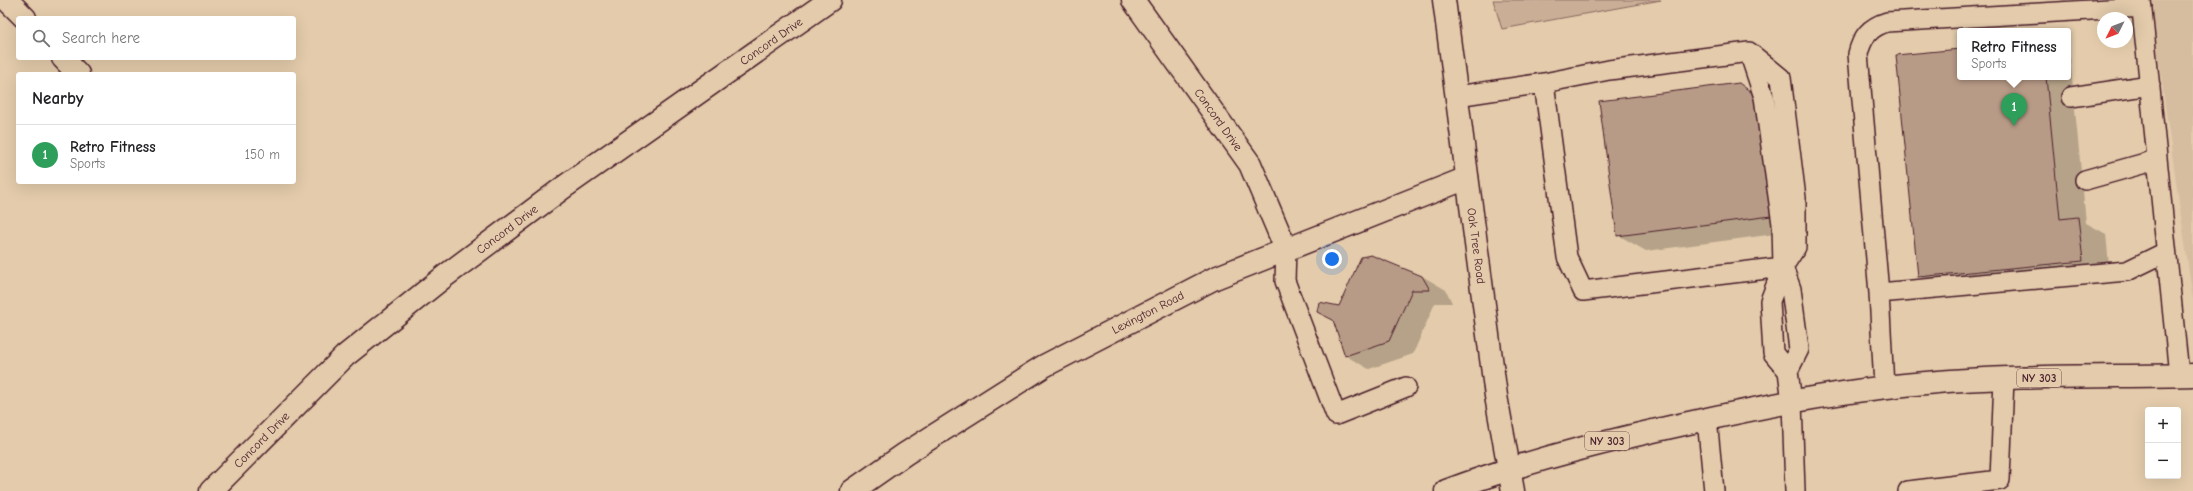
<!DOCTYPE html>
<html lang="en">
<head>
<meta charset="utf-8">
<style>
	:root { --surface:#fff; --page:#f6f6f6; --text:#202124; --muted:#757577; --line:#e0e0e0; --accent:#4a1f2b }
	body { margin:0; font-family:"Comic Neue",sans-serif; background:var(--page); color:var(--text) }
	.controls { position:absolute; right:12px; bottom:12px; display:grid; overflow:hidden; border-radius:4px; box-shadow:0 4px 16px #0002 }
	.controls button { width:36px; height:36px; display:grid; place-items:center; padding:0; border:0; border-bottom:1px solid var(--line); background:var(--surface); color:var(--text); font:20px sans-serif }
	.compass { position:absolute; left:2097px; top:12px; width:36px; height:36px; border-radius:50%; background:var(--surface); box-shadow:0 4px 16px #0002; rotate:228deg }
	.you { position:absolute; left:1332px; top:259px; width:14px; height:14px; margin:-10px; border:3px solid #fff; border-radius:50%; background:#1a73e8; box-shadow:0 0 0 6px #1a73e833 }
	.badge { display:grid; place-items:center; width:26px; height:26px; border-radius:50%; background:var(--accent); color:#fff; font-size:13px; font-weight:700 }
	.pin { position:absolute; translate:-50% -33px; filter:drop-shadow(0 1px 2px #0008) }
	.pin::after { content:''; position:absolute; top:21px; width:14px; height:12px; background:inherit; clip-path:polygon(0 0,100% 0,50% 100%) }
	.popup { position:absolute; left:1957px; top:28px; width:114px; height:52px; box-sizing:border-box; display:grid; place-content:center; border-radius:4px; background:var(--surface); filter:drop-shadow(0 1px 3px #0005); font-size:13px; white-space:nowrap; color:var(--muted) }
	.popup b { font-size:15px; color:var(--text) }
	.popup::after { content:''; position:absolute; left:50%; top:100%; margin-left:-8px; border:8px solid transparent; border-top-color:var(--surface) }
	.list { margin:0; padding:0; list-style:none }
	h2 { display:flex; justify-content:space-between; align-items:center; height:52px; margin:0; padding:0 16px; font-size:17px }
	h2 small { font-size:13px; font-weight:400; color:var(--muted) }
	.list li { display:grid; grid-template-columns:26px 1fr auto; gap:12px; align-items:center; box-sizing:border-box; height:60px; padding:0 16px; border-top:1px solid var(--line) }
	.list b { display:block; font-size:15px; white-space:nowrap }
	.list p { margin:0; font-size:13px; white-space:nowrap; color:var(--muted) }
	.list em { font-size:13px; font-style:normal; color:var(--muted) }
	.icon { flex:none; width:22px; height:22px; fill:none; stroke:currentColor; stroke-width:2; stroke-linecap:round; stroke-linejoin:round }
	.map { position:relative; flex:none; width:2193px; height:491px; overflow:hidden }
	.search { position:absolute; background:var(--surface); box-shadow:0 4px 16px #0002; left:16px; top:16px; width:280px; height:44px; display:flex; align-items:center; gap:10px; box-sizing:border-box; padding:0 14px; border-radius:4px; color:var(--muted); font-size:15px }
	.panel { position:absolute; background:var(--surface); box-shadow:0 4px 16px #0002; left:16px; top:72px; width:280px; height:112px; border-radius:4px }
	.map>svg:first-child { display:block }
	.built { fill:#d6bda0 }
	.green { fill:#caaf96; stroke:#8a6760 }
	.shadow { fill:#0003 }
	.building { fill:#b89b87; stroke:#4a1f2b }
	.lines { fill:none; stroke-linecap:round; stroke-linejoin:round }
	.lane-casing { stroke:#4a1f2b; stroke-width:22 }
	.street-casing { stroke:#4a1f2b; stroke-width:25 }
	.secondary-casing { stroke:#4a1f2b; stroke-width:25 }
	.primary-casing { stroke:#4a1f2b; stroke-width:25 }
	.lane { stroke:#e3cbab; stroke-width:19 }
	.street { stroke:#e3cbab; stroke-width:22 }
	.secondary { stroke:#e3cbab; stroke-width:22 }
	.primary { stroke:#e3cbab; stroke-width:22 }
	.labels { text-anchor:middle; stroke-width:3.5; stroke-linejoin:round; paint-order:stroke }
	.shield { fill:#e3cbab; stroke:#785351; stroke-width:1 }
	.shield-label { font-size:11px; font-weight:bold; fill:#4a1f2b }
	.street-label { font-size:12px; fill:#4a1f2b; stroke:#e3cbab }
</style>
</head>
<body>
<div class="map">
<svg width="2193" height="491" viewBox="0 0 2193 491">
	<rect width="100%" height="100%" fill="#e3cbab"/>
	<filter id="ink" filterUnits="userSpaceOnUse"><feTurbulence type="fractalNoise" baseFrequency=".025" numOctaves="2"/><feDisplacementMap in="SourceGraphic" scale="8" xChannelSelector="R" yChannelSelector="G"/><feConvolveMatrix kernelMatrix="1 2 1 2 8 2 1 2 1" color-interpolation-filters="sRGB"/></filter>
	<g filter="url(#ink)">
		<path class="built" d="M2150 0H2193V299Z"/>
		<path class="green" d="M1493 0H1661L1502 29Z"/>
		<path class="shadow" d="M1960 50V77H2068V57L2070 58 2086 223 2106 234 2110 276 1947 292 1919 276Z
			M1739 84 1782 112 1798 231 1646 251 1618 235Z
			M1422 276 1446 290 1452 303H1435L1413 354 1369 369 1346 356 1339 307Z"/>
		<path class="building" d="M1960 49V77H2046L2060 219 2078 217 2083 261 1918 277 1896 55Z
			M1739 83 1755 95 1771 216 1617 236 1599 101Z
			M1371 255 1422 276 1430 290H1412L1389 341 1345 356 1333 320 1317 312 1319 302 1339 306 1361 257Z"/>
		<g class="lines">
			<defs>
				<path id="lane" d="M2141 0 2179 375
					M1749 52 1764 97 1782 224 1783 267 1791 289 1799 349 1788 371
					M1544 83 1567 257 1583 291 1783 267
					M1457 96 1544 83 1609 70 1749 52 1781 78 1796 198V247L1783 267 1770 301 1773 353 1788 371 1792 402 1795 491
					M2071 97 2150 85
					M2085 180 2156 160
					M1286 249 1285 281 1336 415 1406 387
					M1879 293 1858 54C1862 37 1870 27 1887 22L2142 7
					M1884 387 1879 293 2127 271 2166 252
					M1707 419 1714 491
					M1908 491 2000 480 2004 378"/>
				<g id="street">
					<path d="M7 0 25 18"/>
					<path id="s1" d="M1133 0 1250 164 1286 249"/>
					<path d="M63 58 78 74"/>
					<path id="s2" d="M211 491 345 356 445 276 564 187 830 0"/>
					<path id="s3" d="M852 491 905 454 1044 366 1215 278 1467 178"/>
				</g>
				<g id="secondary">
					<path id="s4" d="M1444 0 1496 396 1513 491"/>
				</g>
				<path id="primary" d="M1446 491C1531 459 1619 438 1707 419 1779 403 1852 389 1926 383 2014 375 2104 377 2193 375"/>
			</defs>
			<use href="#lane" class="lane-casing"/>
			<use href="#street" class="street-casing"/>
			<use href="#secondary" class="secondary-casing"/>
			<use href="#primary" class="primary-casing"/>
			<use href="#lane" class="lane"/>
			<use href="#street" class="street"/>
			<use href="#secondary" class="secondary"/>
			<use href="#primary" class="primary"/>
		</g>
	</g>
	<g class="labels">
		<g class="shield">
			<rect x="2017" y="369" width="44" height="18" rx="3"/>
			<rect x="1585" y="432" width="44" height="18" rx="3"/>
		</g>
		<g class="shield-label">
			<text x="2039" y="382">NY 303</text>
			<text x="1607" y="445">NY 303</text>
		</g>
		<g class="street-label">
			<text dy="4" stroke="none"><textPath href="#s2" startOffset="720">Concord Drive</textPath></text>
			<text dy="4" stroke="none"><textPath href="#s1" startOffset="147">Concord Drive</textPath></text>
			<text dy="4" stroke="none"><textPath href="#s2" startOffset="396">Concord Drive</textPath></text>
			<text dy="4" stroke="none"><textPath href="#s4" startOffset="248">Oak Tree Road</textPath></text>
			<text dy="4" stroke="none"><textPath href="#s3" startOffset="346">Lexington Road</textPath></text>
			<text dy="4" stroke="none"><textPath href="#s2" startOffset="72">Concord Drive</textPath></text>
		</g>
	</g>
</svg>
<div class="controls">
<button>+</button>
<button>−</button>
</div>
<svg class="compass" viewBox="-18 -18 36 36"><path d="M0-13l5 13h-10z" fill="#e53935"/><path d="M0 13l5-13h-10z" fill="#757577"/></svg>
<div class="you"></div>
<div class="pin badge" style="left:2014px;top:126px;background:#2e9e5b">1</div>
<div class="popup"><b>Retro Fitness</b>Sports</div>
<div class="search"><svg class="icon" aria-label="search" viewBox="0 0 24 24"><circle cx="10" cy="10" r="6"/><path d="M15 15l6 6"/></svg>Search here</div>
<section class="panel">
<h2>Nearby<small></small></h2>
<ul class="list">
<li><span class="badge" style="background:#2e9e5b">1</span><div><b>Retro Fitness</b><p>Sports</p></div><em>150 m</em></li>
</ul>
</section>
</div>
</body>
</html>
